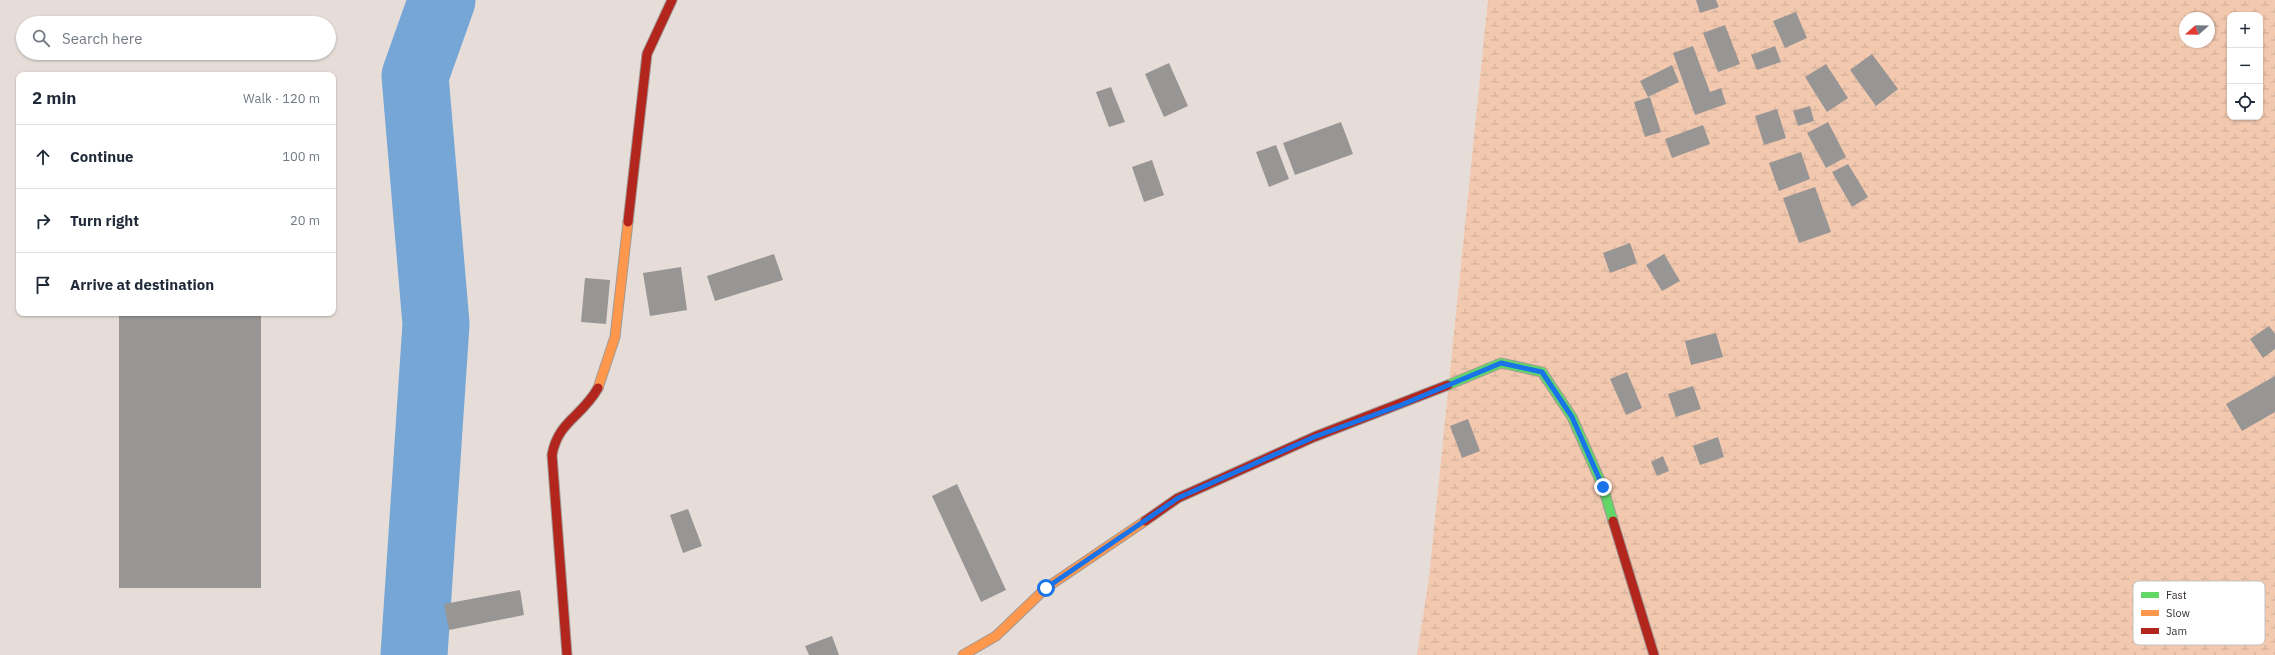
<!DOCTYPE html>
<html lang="en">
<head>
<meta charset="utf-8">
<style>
	:root { --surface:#fff; --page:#f6f6f7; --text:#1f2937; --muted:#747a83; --line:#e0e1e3 }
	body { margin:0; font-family:"IBM Plex Sans",sans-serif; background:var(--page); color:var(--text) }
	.controls { position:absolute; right:12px; top:12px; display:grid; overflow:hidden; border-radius:8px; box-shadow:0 1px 3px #0004 }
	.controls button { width:36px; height:36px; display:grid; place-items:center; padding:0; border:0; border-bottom:1px solid var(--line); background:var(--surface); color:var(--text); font:20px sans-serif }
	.compass { position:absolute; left:2179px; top:12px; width:36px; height:36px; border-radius:50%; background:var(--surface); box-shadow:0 1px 3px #0004; rotate:250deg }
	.stop { position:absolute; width:12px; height:12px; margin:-9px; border:3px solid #1a73e8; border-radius:50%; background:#fff }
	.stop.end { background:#1a73e8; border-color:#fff; box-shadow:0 1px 4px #0008 }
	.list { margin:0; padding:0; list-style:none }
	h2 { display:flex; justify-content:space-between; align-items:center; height:52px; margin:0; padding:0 16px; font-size:17px }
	h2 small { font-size:13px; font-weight:400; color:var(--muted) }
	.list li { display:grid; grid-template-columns:26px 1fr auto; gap:12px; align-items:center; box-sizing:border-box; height:64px; padding:0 16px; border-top:1px solid var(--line) }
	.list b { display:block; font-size:15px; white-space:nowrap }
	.list em { font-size:13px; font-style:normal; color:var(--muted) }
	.icon { flex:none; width:22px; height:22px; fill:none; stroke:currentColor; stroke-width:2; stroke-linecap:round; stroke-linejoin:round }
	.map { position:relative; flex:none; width:2275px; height:655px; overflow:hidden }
	.search { position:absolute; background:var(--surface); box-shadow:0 1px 3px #0004; left:16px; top:16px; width:320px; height:44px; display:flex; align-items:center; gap:10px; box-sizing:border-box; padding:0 14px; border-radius:22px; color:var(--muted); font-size:15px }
	.panel { position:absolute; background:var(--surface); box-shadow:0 1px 3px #0004; left:16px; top:72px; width:320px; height:244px; border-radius:8px }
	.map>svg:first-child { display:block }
	.wetland { fill:url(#wetland-marsh); fill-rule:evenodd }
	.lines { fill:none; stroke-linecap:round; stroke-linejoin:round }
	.river { stroke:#76a6d6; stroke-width:67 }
	.building { fill:#989595 }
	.fast-casing { stroke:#a19995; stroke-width:11 }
	.slow-casing { stroke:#a19995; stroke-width:11 }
	.jam-casing { stroke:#a19995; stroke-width:11 }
	.fast { stroke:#63d668; stroke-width:9 }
	.slow { stroke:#ff974d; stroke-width:9 }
	.jam { stroke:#b3261e; stroke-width:9 }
	.route { stroke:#1a73e8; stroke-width:5 }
	.key { fill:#fff; stroke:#c2c1bf; stroke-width:1 }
	.key-label { font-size:11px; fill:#352f2b }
</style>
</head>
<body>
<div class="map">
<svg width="2275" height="655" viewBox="0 0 2275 655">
	<defs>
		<pattern id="wetland-marsh" width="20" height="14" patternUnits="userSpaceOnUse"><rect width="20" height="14" fill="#f2c8af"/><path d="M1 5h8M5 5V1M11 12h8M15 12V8" fill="none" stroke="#d0ac97"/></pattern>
	</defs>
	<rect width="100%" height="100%" fill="#e6ddd8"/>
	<path class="wetland" d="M1488 0H2275V655H1417L1429 578ZM2230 15H2260V117H2230ZM2185 18H2209V42H2185Z"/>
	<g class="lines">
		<path class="river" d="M414 655 436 324 415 76 442 0"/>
	</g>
	<path class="building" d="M1696 0H1716L1719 7 1700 13Z
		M1796 12 1807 38 1785 48 1773 21Z
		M1725 25 1740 64 1718 72 1703 33Z
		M1693 46 1710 92 1721 88 1726 104 1695 115 1673 53Z
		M1775 46 1781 62 1757 70 1751 55Z
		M1872 54 1898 89 1876 106 1850 70Z
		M1169 63 1188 106 1164 117 1145 74Z
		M1826 64 1848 98 1827 112 1805 77Z
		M1672 65 1679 82 1648 97 1640 81Z
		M1111 87 1125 122 1109 127 1096 92Z
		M1650 97 1661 132 1645 137 1634 102Z
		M1810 106 1814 121 1798 126 1793 111Z
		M1777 109 1786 138 1764 145 1755 116Z
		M1341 122 1353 154 1295 175 1283 143Z
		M1828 122 1846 157 1826 168 1807 133Z
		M1703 125 1710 144 1672 158 1665 139Z
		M1276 145 1289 179 1269 187 1256 152Z
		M1801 152 1810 179 1779 191 1769 163Z
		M1152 160 1164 195 1144 202 1132 167Z
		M1848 164 1868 197 1852 207 1832 172Z
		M1815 187 1831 232 1799 243 1783 198Z
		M1630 243 1637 263 1610 273 1603 253Z
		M774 254 783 280 715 301 707 276Z
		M1664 254 1680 281 1662 291 1646 265Z
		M681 267 687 310 650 316 643 273Z
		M585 278 610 280 606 324 581 322Z
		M119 313H261V588H119Z
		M2269 326 2275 334V349L2263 358 2250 339Z
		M1716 333 1723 357 1691 365 1685 341Z
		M1627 372 1642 408 1626 415 1610 379Z
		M2275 376V412L2242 431 2226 404Z
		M1693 386 1701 409 1676 417 1668 394Z
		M1468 419 1480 451 1462 458 1450 426Z
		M1718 437 1724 457 1700 465 1693 446Z
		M1663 456 1669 471 1657 476 1651 462Z
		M957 484 1006 590 981 602 932 496Z
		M688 509 702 546 683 553 670 515Z
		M520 590 524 615 449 630 444 604Z
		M832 636 839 655H809L805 646Z"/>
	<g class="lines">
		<defs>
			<path id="fast" d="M1448 385 1501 363 1542 372 1572 417 1603 487 1613 521"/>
			<path id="slow" d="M598 388 615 337 628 222
				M963 655 996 636 1046 588 1145 521"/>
			<path id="jam" d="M628 222 647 54 672 0
				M1145 521 1178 498 1314 437 1448 385
				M1613 521 1654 655
				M567 655 552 455C558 421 582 417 598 388"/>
		</defs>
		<use href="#fast" class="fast-casing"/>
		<use href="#slow" class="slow-casing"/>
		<use href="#jam" class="jam-casing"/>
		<use href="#fast" class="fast"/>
		<use href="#slow" class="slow"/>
		<use href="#jam" class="jam"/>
	</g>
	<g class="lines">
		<path class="route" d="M1046 588 1178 498 1314 437 1401 405 1501 363 1542 372 1572 417 1603 487"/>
	</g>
	<rect x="2133" y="581" width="132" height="64" rx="6" class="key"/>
	<rect x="2141" y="592" width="18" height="6" fill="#63d668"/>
	<rect x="2141" y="610" width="18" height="6" fill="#ff974d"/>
	<rect x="2141" y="628" width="18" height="6" fill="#b3261e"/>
	<g class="key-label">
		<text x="2166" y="599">Fast</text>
		<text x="2166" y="617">Slow</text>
		<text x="2166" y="635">Jam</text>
	</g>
</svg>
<div class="controls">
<button>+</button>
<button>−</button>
<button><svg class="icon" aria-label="locate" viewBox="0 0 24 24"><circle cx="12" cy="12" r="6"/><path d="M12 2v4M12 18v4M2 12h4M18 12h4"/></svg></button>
</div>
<svg class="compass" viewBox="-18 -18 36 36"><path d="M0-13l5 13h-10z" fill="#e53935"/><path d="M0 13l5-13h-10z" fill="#747a83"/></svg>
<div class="stop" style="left:1046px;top:588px"></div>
<div class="stop end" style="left:1603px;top:487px"></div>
<div class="search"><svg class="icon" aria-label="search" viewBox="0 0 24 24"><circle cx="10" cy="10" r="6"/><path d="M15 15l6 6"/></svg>Search here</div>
<section class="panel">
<h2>2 min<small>Walk · 120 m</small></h2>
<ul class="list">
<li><svg class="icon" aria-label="ahead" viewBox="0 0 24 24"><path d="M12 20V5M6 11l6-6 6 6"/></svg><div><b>Continue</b></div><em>100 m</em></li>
<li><svg class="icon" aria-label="right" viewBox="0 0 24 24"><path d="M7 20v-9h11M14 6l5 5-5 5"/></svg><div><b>Turn right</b></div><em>20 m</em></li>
<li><svg class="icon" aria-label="arrive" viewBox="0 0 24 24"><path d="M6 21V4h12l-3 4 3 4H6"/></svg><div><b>Arrive at destination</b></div></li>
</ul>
</section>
</div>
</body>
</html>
